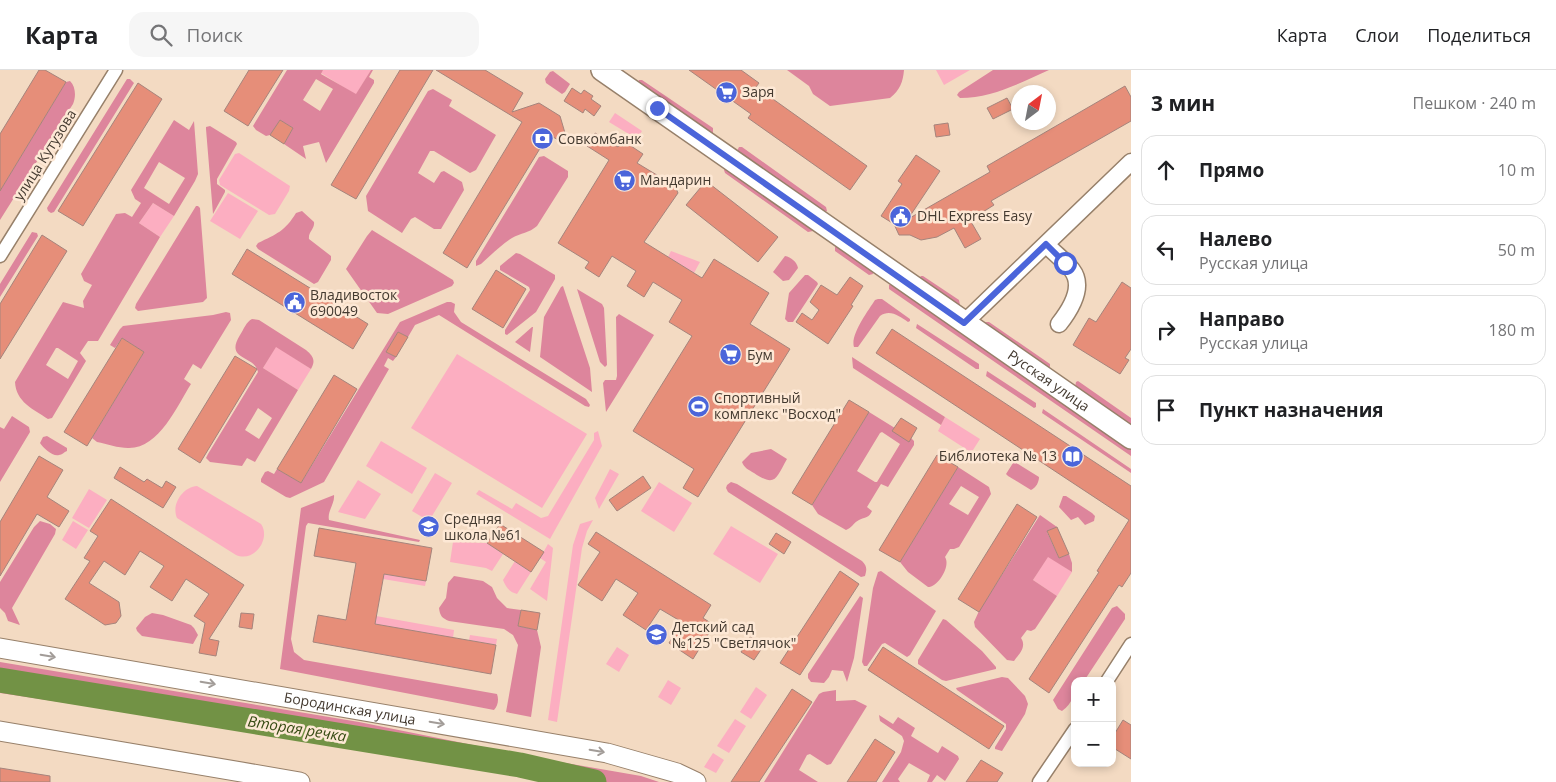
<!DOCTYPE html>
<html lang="ru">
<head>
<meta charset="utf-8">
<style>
	:root { --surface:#fff; --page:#f6f6f6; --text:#202124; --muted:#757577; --line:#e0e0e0 }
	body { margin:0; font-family:"Open Sans",sans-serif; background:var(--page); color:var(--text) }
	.controls { position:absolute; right:15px; bottom:15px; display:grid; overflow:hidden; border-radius:10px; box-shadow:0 2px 8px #0003 }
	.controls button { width:45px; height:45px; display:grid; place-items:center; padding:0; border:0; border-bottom:1px solid var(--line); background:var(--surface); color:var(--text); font:25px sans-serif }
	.compass { position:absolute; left:1011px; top:15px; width:45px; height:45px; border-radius:50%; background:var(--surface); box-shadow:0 2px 8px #0003; rotate:32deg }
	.stop { position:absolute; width:15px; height:15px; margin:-11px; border:4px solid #4b65da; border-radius:50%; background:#fff }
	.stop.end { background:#4b65da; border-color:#fff; box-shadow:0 1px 5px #0008 }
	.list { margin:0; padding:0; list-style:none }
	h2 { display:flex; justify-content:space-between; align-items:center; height:65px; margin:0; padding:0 20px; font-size:21px }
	h2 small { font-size:16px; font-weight:400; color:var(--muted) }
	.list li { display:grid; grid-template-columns:32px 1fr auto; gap:15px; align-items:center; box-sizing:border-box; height:70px; margin:0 10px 10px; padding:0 10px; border:1px solid var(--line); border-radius:15px }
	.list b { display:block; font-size:19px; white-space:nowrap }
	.list p { margin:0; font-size:16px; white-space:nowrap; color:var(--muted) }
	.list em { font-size:16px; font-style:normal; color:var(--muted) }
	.icon { flex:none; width:28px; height:28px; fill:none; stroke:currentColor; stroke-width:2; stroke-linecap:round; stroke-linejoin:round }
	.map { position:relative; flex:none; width:1131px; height:712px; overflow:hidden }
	header { display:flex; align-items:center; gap:30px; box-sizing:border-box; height:70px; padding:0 25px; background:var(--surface); border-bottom:1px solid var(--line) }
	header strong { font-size:24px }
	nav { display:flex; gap:28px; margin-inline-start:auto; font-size:18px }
	.search { width:350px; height:45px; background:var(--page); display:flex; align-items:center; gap:12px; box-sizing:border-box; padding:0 18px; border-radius:15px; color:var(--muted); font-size:19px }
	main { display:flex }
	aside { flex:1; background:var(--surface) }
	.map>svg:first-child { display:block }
	.green { fill:#fcaec1 }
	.forest { fill:#dd859c; fill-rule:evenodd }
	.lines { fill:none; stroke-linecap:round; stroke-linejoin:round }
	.river { stroke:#729245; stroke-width:25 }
	.building { fill:#e68e79; stroke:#a5847c }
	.minor-casing { stroke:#97806a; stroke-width:15 }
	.tertiary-casing { stroke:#97806a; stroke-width:19 }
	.secondary-casing { stroke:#97806a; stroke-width:21 }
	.primary-casing { stroke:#97806a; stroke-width:24 }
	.minor { stroke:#fff; stroke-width:12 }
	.tertiary { stroke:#fff; stroke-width:16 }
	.secondary { stroke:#fff; stroke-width:19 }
	.primary { stroke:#fff; stroke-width:21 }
	.oneway { stroke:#a29c98 }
	.route { stroke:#4b65da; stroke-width:6 }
	.labels { text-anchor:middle; stroke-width:5; stroke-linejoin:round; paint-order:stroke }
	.poi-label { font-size:14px; fill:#443a30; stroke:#fde8d5; text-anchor:start }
	.street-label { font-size:14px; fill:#443a30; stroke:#fde8d5 }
	.water-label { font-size:15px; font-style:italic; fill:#354a12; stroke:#fde8d5 }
</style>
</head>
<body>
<header>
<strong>Карта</strong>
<div class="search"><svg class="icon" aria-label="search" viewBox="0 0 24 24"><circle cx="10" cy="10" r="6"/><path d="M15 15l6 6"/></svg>Поиск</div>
<nav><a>Карта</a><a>Слои</a><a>Поделиться</a></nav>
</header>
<main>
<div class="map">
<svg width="1131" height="712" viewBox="0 0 1131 712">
	<rect width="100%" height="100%" fill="#f3dac2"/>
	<path class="green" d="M323 0H371L356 25 321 3Z
		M936 0H970L944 15Z
		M615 43 642 61 637 69 609 52Z
		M239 83 290 116 289 121 275 144 269 145 220 115 219 110 235 84Z
		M228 123 258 141 240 169 210 151Z
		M153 133 174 146 160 167 139 153Z
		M671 181 700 192 694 203 668 187Z
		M276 276 311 299 298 320 263 298Z
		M457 284 587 364 542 438 411 358Z
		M945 347 980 369 973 380 969 381 938 361Z
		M598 361 602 376 550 469 476 424 479 420 512 439 516 433 541 448 548 446 594 370V363Z
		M381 371 427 398 412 424 366 396Z
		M610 399 619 404 599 439 595 428Z
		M435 403 452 413 429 451 412 441Z
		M358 410 381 424 365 449 338 442Z
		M659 412 692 433 674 462 641 441Z
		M197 416 261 454C271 468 255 493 236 485L177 448C171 434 183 417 197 416Z
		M89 419 107 430 89 458 72 448Z
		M593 450 587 461 582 478 557 652 548 650 573 475 580 454Z
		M73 451 88 460 76 479 62 470Z
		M731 456 778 484 760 513 713 484Z
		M453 472 487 473 503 484 492 501 486 498 450 492Z
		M548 474 553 478 547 531 530 519 546 492 540 488Z
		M1048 486 1072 502 1057 526 1033 510Z
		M515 491 531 502 517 524C509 522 506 517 503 510Z
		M384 504 426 511 425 516 383 509Z
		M376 546 454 560 453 568 375 554Z
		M470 565 497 569 496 575 469 570Z
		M617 577 629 585 619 602 606 594Z
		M668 610 681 618 671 635 658 627Z
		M756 617 767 625 751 649 740 642Z
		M735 649 746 656 729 683 717 676Z
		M713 683 724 690 716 703 704 697Z"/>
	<path class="forest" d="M287 0H323L321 4 356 24 371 0H373L369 7 374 10V13L326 93 319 72 303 76 306 89 284 74 293 58 280 50 270 65 266 66 256 60 253 56ZM316 9 333 19 320 41 303 30Z
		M787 0H904C903 12 900 20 890 28L830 36 813 24 809 16Z
		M993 0H1049C1020 13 992 28 960 28L957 25 959 22Z
		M553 1 570 14 565 22 562 24 546 13 545 9 550 2Z
		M127 9H130L134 13 54 142 51 143 48 141 47 138Z
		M639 10H642L713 58V63L711 64 637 14Z
		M70 11C76 17 76 27 73 34L0 150V121L66 12Z
		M433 19 452 30 449 36 496 65 476 100 470 103 434 81H430L418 103 434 113 441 102 444 101 462 112 464 120 441 159H434L415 147 411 149 402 163 368 141 366 126 428 21Z
		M174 50 189 60 194 51 198 104 195 111 174 146 153 133 139 153 160 167 98 271H88L80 283 86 291 52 348 48 349C33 339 16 332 15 312L63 232 84 238 83 231 92 215 84 211 81 204 116 144 125 143 132 147 141 133 135 129 131 120ZM159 92 185 108 169 134 144 118ZM56 278H58L78 291 68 309 46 295Z
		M210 56 236 72 237 74 217 109V114L225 120V122L213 144 206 59V57Z
		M739 77H742L826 137 827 141 825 142 737 81Z
		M544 86 568 101V107L537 156C529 163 521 163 512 168 501 175 491 185 481 194L476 196V191L539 87Z
		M726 98 813 159V161L808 162 725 103 724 100Z
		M196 136H198L200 138 207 228 203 232 138 241 135 238 136 234Z
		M302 141 314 152C315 159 308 162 309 169L331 186V190L318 212 314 214 258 179 256 176 258 173C277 164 285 161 296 143Z
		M372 160 448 207 453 210 454 213 452 216 388 244 377 243 346 199 367 166Z
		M32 162 37 163 38 166 0 227V214Z
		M836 176 872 199 873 204 869 205 835 181V177Z
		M516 183 520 184 555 205V209L536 242 507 265 505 264V260L530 220 529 217 500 200V196Z
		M785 186C791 187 797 192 798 198L789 210 783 211 773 202Z
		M805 205H808L817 212 818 214 793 252H788L785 249 789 223Z
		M921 206H923L959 230 960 235 958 236 918 209Z
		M891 214 1131 378V386L889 219V215Z
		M563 216 590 298 592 322 540 287 544 247 561 217Z
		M577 219 602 234 604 238 607 295 605 297 600 292Z
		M878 229H882L910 249V251L908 252C899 246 890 239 880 246L858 277H854C850 265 868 241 875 230Z
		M447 232H451L455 234 454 242 461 252 586 329 590 335 589 337 585 336 439 245 415 255 408 267 398 262 386 282 396 287 393 291 388 288 384 296 389 299 324 412 290 428 286 427 261 412V409L265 402 268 401 274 404 277 399 301 413 400 252Z
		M226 242 230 243 231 250 201 299 193 294 184 309 191 314C177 336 159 379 128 378 118 378 107 374 97 372L92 368 144 282 122 268 115 278 110 275 120 259 123 256 213 245Z
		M619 244 654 265 606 342 603 313 605 310H616L617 306 616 247Z
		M252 249 259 250 306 280C313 286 316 290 311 299L276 277 263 298 298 320 255 392 247 388 242 396 210 392 206 388 208 384 258 302C255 285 224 291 240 265 244 259 246 252 252 249ZM258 338 272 348 259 369 245 360Z
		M986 252H989L1050 294V301L984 254Z
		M917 254 979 294V299H976L916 258Z
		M532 257H533L530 282 515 272Z
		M852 287 945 347 941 355 853 298Z
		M987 301 1036 333V337L1034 338 986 306Z
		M1078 311 1131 348V357L1075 317 1076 312Z
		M1043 339 1131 399V403L1042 343Z
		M869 342 911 368 914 371V375L888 417 881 414 867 437 872 441C869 448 865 447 859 450 853 453 852 458 846 460L818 444 812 435ZM882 362 900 374 877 412H875L857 401 880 363Z
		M12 346 29 357 30 362 0 412V357L4 359Z
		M47 366 67 378V381C64 382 62 385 59 385 53 387 43 378 40 373L43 367Z
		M771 379 787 389C776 408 776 418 754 403 749 400 744 398 742 392L751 383Z
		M1015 392 1039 407C1039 412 1036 418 1031 420L1008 406 1006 404 1013 393Z
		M958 397 989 417 991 424 959 477 954 479H950L945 487C951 496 938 517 928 517L908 502 900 492ZM961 416 979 427 968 445 949 434Z
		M731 412 737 414 862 491C867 496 867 499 865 506L861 507 728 422 726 418 727 415Z
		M334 425C335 434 327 441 329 450L420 470 419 472 308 453 306 456 291 569 294 582 304 590 497 624C499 629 498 636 494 640L280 599 301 438Z
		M1063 426H1066L1092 443 1095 446 1094 451 1085 455 1078 447 1071 450 1059 437Z
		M1040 445 1057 457 1047 462 1059 488 1069 484 1072 493V502L1048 487 1033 510 1057 526 1035 559 1031 561 1027 560 1021 568C1027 577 1019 584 1014 591L1007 590 975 557 974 552 979 541Z
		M40 451 50 454 56 459 55 464 12 538 20 555 8 551 5 543 0 538V512L34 457Z
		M881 501 936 541 910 585 907 587 885 573 882 574 867 596H864L862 592 873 518 878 502Z
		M454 506 483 511 492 517 497 528 507 538 521 540 518 556 537 560 541 577 531 647 506 642 518 575 513 565 504 559 449 551C442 548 440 546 439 538L446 528 448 513Z
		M860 526 863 528 854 588 847 612 843 601 832 600 829 607 824 613 811 612 808 608V604Z
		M1117 536 1125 544V549L1084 611H1075C1075 623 1073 633 1062 641L1058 639 1053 630 1112 538Z
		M152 543 163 545 191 555 194 558 198 565 193 574 142 566 137 561 136 558 145 547Z
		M943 549 946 550 982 581 996 597V599L946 611 942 610 918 594V590Z
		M0 592 359 652 537 688 641 706 659 712H559L523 703 447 694 436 690 362 681 352 676 0 623Z
		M1002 607 1008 608 1025 626 1028 634 1025 644 1002 681 995 679V677L1006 659V654L957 620 956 618Z
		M836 620V631L855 630 867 636 831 694 827 695 810 684 807 685 799 700 818 712H764L819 624 823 622Z
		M879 645 893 654 898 647 915 658 911 666 938 683 942 676 958 686 959 689 945 711 937 705 932 712H927L930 705 909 693 898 709 900 712H882L901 682 904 671 902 666 880 651Z"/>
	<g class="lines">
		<path class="river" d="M0 610 520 695 594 712"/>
	</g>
	<path class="building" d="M39 0H45L66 12 0 121V64Z
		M249 0H283L248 56 224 41Z
		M400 0H433L356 129 331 115Z
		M436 0H485L523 23 512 42 539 33 560 46 565 63 560 71 553 67 551 70 547 67 467 198 443 183 522 52Z
		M689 0H741L759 13 756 17 867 96 850 120 748 48 751 44Z
		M138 13 162 29 83 156 58 141Z
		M1125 16 1131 27V51L991 131 994 135 970 150 981 169 965 178 954 158 937 167 921 170 910 165H899L894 154 881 146 902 114 898 111 916 85 940 101 908 149 990 102 987 96Z
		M572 18 581 24 584 20 593 26 591 29 601 36 594 46 585 39 583 43 564 31Z
		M1007 28 1013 39 993 49 987 38Z
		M280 50 293 58 284 74 270 65Z
		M948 53 950 65 936 67 934 55Z
		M595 63 618 77 622 70 643 84 637 93 675 116 678 123 644 172 702 208 714 189 769 223 750 254 790 279 698 427 683 418 694 399 633 361 692 266 669 252 682 230 653 212 644 227 627 216 636 201 612 186 599 207 585 198 589 192 558 173 609 90 587 76Z
		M706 111 778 167 758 192 686 135Z
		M42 165 67 181 0 289V234Z
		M247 179 368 254 353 279 232 204Z
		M496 200 526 219 503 258 472 239Z
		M850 207 863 216 851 235 853 236 828 274 796 252 802 243 812 250 819 240 810 232 821 215 837 225Z
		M1122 212 1131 218V279L1125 288 1129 290 1120 304 1073 275 1089 248 1096 252Z
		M892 259 1131 416V503L1122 517 1119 515 1049 623 1029 609 1099 502 1097 501 1129 450 876 283Z
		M398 262 408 267 396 287 386 282Z
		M122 268 144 282 87 376 64 362Z
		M235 286 257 299 200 393 178 379Z
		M334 305 357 319 301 413 277 399Z
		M849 330 869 342 812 435 792 423Z
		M901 348 917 358 909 372 892 361Z
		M937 385 958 397 900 492 879 480Z
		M39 386 63 400 47 427 69 441 59 457 37 444 0 506V452Z
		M120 397 144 412 147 409 162 418 166 411 176 417 163 438 114 408Z
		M643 406 651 418 617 441 609 430Z
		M111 429 244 515 209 569 219 571 216 586 199 583 205 553 194 546 209 524 186 509 172 531 150 517 164 496 140 481 125 505 104 491 89 513 119 532 121 546 116 553 105 555 65 529 90 491 84 488 98 466 90 461Z
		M1017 434 1037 447 979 542 958 529Z
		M500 454 544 482 531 502 487 473Z
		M1057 457 1069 484 1059 488 1047 461Z
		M319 458 432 478 426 511 384 504 375 554 496 575 491 604 313 572 318 545 346 550 356 493 314 486Z
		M596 462 711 535 703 548 714 555 693 589 669 573 682 552 660 539 646 560 623 545 638 523 616 509 602 531 578 515 600 482 588 474Z
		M776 463 791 472 784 484 769 474Z
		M840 501 859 514 800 605 780 593Z
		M521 540 540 543 537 560 518 556Z
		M241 543 254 544 252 559 239 557Z
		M750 567 764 575 754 590 741 582Z
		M883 577 1004 656 989 679 868 600Z
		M792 619 812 632 759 712H731Z
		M1123 650 1131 655V689L1112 677V668Z
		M875 669 895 682 876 712H847Z
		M981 690 1003 703 997 712H966Z
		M0 698 50 706V712H0Z"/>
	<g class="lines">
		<defs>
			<path id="minor" d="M0 186 116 0
				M1107 611 1131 574
				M1039 712 1075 659"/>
			<path id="tertiary" d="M1046 174C1054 183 1065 191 1072 200 1085 217 1070 240 1059 254
				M964 253 1131 92"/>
			<g id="secondary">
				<path id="s1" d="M0 578 607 683 677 703 696 712"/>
				<path d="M0 661 300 712"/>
			</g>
			<g id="primary">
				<path id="s2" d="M602 0 1131 368"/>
			</g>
		</defs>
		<use href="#minor" class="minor-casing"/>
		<use href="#tertiary" class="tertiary-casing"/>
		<use href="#secondary" class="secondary-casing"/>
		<use href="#primary" class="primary-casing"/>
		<use href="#minor" class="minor"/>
		<use href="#tertiary" class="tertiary"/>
		<use href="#secondary" class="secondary"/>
		<use href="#primary" class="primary"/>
	</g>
	<defs><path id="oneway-shaft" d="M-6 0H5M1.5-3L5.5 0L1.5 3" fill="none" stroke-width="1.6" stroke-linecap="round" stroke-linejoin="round" transform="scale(1.25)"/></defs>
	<g class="oneway">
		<use href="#oneway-shaft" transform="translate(48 586) rotate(10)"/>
		<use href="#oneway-shaft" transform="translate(208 613) rotate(10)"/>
		<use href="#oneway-shaft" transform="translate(437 653) rotate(10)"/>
		<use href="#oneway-shaft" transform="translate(597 681) rotate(10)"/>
	</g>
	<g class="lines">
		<path class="route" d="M657 38 964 253 1046 174 1065 193"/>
	</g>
	<defs>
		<symbol id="supermarket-disc" viewBox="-11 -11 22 22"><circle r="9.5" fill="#4b65da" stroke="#fde8d5"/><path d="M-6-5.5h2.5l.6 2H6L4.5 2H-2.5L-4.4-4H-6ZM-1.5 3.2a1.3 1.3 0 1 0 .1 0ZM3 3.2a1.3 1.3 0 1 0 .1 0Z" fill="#fff"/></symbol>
		<symbol id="bank-disc" viewBox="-11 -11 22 22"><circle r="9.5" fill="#4b65da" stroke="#fde8d5"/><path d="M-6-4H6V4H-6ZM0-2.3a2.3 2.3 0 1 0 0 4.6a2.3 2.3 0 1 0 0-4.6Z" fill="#fff"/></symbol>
		<symbol id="civic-disc" viewBox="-11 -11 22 22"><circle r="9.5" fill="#4b65da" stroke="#fde8d5"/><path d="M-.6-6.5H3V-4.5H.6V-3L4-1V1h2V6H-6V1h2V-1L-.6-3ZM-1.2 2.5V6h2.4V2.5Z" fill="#fff"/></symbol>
		<symbol id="stadium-disc" viewBox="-11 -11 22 22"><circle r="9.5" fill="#4b65da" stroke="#fde8d5"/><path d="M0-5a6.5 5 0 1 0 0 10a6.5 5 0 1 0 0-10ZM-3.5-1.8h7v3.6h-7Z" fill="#fff"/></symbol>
		<symbol id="library-disc" viewBox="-11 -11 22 22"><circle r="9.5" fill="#4b65da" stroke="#fde8d5"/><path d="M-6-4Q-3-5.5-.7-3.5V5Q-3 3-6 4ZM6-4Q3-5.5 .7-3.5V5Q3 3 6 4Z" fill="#fff"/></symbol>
		<symbol id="school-disc" viewBox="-11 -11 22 22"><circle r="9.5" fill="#4b65da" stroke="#fde8d5"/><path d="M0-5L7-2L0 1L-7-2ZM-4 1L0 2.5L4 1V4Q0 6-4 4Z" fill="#fff"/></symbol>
	</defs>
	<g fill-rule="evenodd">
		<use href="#supermarket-disc" x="714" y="10" width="25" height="25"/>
		<use href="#bank-disc" x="530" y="56" width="25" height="25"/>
		<use href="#supermarket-disc" x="612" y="98" width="25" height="25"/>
		<use href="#civic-disc" x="888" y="134" width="25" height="25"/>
		<use href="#civic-disc" x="282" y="220" width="25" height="25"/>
		<use href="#supermarket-disc" x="718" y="272" width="25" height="25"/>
		<use href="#stadium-disc" x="686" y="324" width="25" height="25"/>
		<use href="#library-disc" x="1060" y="374" width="25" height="25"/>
		<use href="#school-disc" x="416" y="444" width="25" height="25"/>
		<use href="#school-disc" x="644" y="552" width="25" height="25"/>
	</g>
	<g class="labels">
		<g class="poi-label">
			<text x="742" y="27">Заря</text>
			<text x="558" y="74">Совкомбанк</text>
			<text x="640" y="115">Мандарин</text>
			<text x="917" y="151">DHL Express Easy</text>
			<text x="310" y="230">Владивосток<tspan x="310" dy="16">690049</tspan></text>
			<text x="747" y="290">Бум</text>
			<text x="714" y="333">Спортивный<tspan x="714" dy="16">комплекс "Восход"</tspan></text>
			<text x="1057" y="391" text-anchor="end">Библиотека № 13</text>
			<text x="444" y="454">Средняя<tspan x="444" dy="16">школа №61</tspan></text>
			<text x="672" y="562">Детский сад<tspan x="672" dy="16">№125 "Светлячок"</tspan></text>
		</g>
		<g class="street-label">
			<text transform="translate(45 85) rotate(-58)" y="5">улица Кутузова</text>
			<text dy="5" stroke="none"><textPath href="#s2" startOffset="544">Русская улица</textPath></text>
			<text dy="5" stroke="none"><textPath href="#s1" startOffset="355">Бородинская улица</textPath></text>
		</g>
		<g class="water-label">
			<text transform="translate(297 659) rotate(9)" y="5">Вторая речка</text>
		</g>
	</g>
</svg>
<div class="controls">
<button>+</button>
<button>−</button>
</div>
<svg class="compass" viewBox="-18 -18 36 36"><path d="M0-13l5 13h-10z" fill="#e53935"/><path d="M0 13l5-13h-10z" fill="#757577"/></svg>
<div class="stop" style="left:1065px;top:193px"></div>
<div class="stop end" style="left:657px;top:38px"></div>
</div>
<aside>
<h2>3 мин<small>Пешком · 240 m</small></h2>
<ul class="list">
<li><svg class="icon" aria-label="ahead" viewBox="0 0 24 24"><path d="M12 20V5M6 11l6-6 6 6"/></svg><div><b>Прямо</b></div><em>10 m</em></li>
<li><svg class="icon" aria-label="left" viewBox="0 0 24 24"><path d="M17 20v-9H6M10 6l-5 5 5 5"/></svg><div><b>Налево</b><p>Русская улица</p></div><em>50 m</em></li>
<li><svg class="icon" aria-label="right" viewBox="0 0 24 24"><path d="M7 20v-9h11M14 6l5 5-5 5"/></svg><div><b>Направо</b><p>Русская улица</p></div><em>180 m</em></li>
<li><svg class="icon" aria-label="arrive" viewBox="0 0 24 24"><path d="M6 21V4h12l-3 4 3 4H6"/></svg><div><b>Пункт назначения</b></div></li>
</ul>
</aside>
</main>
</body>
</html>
